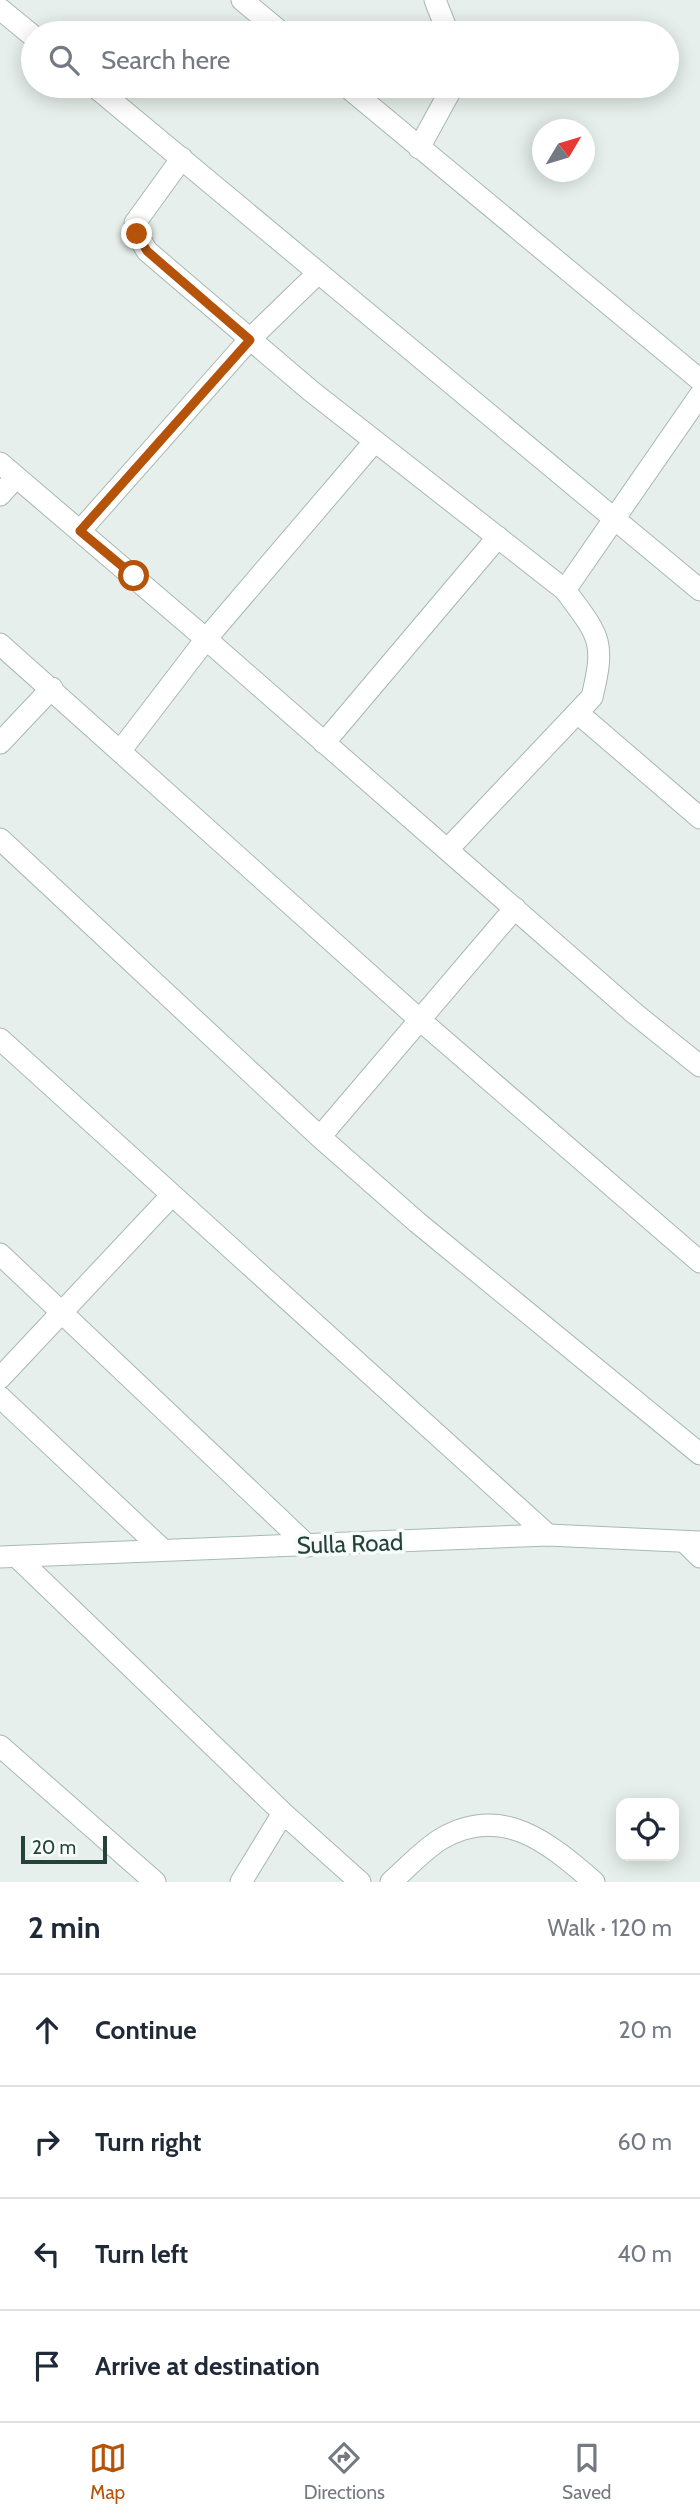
<!DOCTYPE html>
<html lang="en">
<head>
<meta charset="utf-8">
<style>
	:root { --surface:#fff; --page:#f2f2f3; --text:#1f2937; --muted:#747a83; --line:#e0e1e3; --accent:#b45309 }
	body { margin:0; font-family:Cabin,sans-serif; background:var(--page); color:var(--text) }
	.controls { position:absolute; right:21px; bottom:21px; display:grid; overflow:hidden; border-radius:14px; box-shadow:0 4px 18px #0003 }
	.controls button { width:63px; height:63px; display:grid; place-items:center; padding:0; border:0; border-bottom:2px solid var(--line); background:var(--surface); color:var(--text); font:35px sans-serif }
	.compass { position:absolute; left:532px; top:119px; width:63px; height:63px; border-radius:50%; background:var(--surface); box-shadow:0 4px 18px #0003; rotate:52deg }
	.scale { position:absolute; left:21px; bottom:18px; width:86px; box-sizing:border-box; padding-left:7px; border:4px solid #24423a; border-top:0; font-size:19px; line-height:24px; white-space:nowrap; color:#24423a; -webkit-text-stroke:5px #f7fbf9; paint-order:stroke }
	.stop { position:absolute; width:21px; height:21px; margin:-16px; border:5px solid #b45309; border-radius:50%; background:#fff }
	.stop.end { background:#b45309; border-color:#fff; box-shadow:0 2px 7px #0008 }
	.list { margin:0; padding:0; list-style:none }
	h2 { display:flex; justify-content:space-between; align-items:center; height:91px; margin:0; padding:0 28px; font-size:30px }
	h2 small { font-size:23px; font-weight:400; color:var(--muted) }
	.list li { display:grid; grid-template-columns:46px 1fr auto; gap:21px; align-items:center; box-sizing:border-box; height:112px; padding:0 28px; border-top:2px solid var(--line) }
	.list b { display:block; font-size:26px; white-space:nowrap }
	.list em { font-size:23px; font-style:normal; color:var(--muted) }
	.icon { flex:none; width:38px; height:38px; fill:none; stroke:currentColor; stroke-width:2; stroke-linecap:round; stroke-linejoin:round }
	.map { position:relative; flex:none; width:700px; height:1882px; overflow:hidden }
	.search { position:absolute; background:var(--surface); box-shadow:0 4px 18px #0003; left:21px; right:21px; top:21px; height:77px; display:flex; align-items:center; gap:18px; box-sizing:border-box; padding:0 24px; border-radius:38px; color:var(--muted); font-size:26px }
	.sheet { height:539px; background:var(--surface) }
	nav { display:flex; justify-content:space-around; align-items:center; box-sizing:border-box; height:98px; border-top:2px solid var(--line); background:var(--surface); font-size:19px; color:var(--muted) }
	nav a { display:grid; justify-items:center; gap:4px }
	nav .on { color:var(--accent) }
	.map>svg:first-child { display:block }
	.lines { fill:none; stroke-linecap:round; stroke-linejoin:round }
	.minor-casing { stroke:#a8b8b2; stroke-width:23 }
	.secondary-casing { stroke:#a4bbb3; stroke-width:23 }
	.minor { stroke:#fff; stroke-width:21 }
	.secondary { stroke:#fff; stroke-width:21 }
	.route { stroke:#b45309; stroke-width:9 }
	.labels { text-anchor:middle; stroke-width:7; stroke-linejoin:round; paint-order:stroke }
	.street-label { font-size:24px; fill:#24423a; stroke:#f7fbf9 }
</style>
</head>
<body>
<div class="map">
<svg width="700" height="1882" viewBox="0 0 700 1882">
	<rect width="100%" height="100%" fill="#e6efeb"/>
	<g class="lines">
		<defs>
			<path id="minor" d="M242 0 282 33
				M435 0 448 33
				M0 9 33 36
				M94 86 700 590
				M346 86 700 380
				M419 148 453 86
				M182 158 135 223 137 234 147 251 311 391 565 590C599 636 606 640 592 697L448 849
				M0 463 206 639 634 1013 700 1066
				M0 495 16 477
				M80 531 250 339 317 274
				M565 590 700 395
				M0 644 420 1020 700 1262
				M579 714 700 818
				M0 743 52 688
				M324 743 498 537
				M121 750 206 639 375 441
				M0 839 320 1137 418 1223 700 1454
				M0 1039 548 1535
				M320 1137 515 908
				M0 1254 308 1546
				M0 1378 172 1195
				M0 1397 163 1550
				M685 1542 700 1557
				M17 1557 283 1813 360 1882
				M0 1746 155 1882
				M241 1882 283 1813
				M391 1882C407 1868 423 1850 441 1839 502 1803 549 1843 594 1882"/>
			<path id="secondary" d="M0 1557 548 1535 700 1542"/>
		</defs>
		<use href="#minor" class="minor-casing"/>
		<use href="#secondary" class="secondary-casing"/>
		<use href="#minor" class="minor"/>
		<use href="#secondary" class="secondary"/>
	</g>
	<g class="lines">
		<path class="route" d="M134 576 80 531 250 340 147 251 137 234"/>
	</g>
	<g class="labels">
		<g class="street-label">
			<text transform="translate(350 1544) rotate(-2)" y="8">Sulla Road</text>
		</g>
	</g>
</svg>
<div class="controls">
<button><svg class="icon" aria-label="locate" viewBox="0 0 24 24"><circle cx="12" cy="12" r="6"/><path d="M12 2v4M12 18v4M2 12h4M18 12h4"/></svg></button>
</div>
<svg class="compass" viewBox="-18 -18 36 36"><path d="M0-13l5 13h-10z" fill="#e53935"/><path d="M0 13l5-13h-10z" fill="#747a83"/></svg>
<div class="scale">20 m</div>
<div class="stop" style="left:134px;top:576px"></div>
<div class="stop end" style="left:137px;top:234px"></div>
<div class="search"><svg class="icon" aria-label="search" viewBox="0 0 24 24"><circle cx="10" cy="10" r="6"/><path d="M15 15l6 6"/></svg>Search here</div>
</div>
<section class="sheet">
<h2>2 min<small>Walk · 120 m</small></h2>
<ul class="list">
<li><svg class="icon" aria-label="ahead" viewBox="0 0 24 24"><path d="M12 20V5M6 11l6-6 6 6"/></svg><div><b>Continue</b></div><em>20 m</em></li>
<li><svg class="icon" aria-label="right" viewBox="0 0 24 24"><path d="M7 20v-9h11M14 6l5 5-5 5"/></svg><div><b>Turn right</b></div><em>60 m</em></li>
<li><svg class="icon" aria-label="left" viewBox="0 0 24 24"><path d="M17 20v-9H6M10 6l-5 5 5 5"/></svg><div><b>Turn left</b></div><em>40 m</em></li>
<li><svg class="icon" aria-label="arrive" viewBox="0 0 24 24"><path d="M6 21V4h12l-3 4 3 4H6"/></svg><div><b>Arrive at destination</b></div></li>
</ul>
</section>
<nav>
<a class="on"><svg class="icon" aria-label="map" viewBox="0 0 24 24"><path d="M3 6l6-2 6 2 6-2v14l-6 2-6-2-6 2zM9 4v14M15 6v14"/></svg>Map</a>
<a><svg class="icon" aria-label="directions" viewBox="0 0 24 24"><path d="M12 3l9 9-9 9-9-9zM9 14v-3h6M13 9l2 2-2 2"/></svg>Directions</a>
<a><svg class="icon" aria-label="saved" viewBox="0 0 24 24"><path d="M7 4h10v16l-5-4-5 4z"/></svg>Saved</a>
</nav>
</body>
</html>
